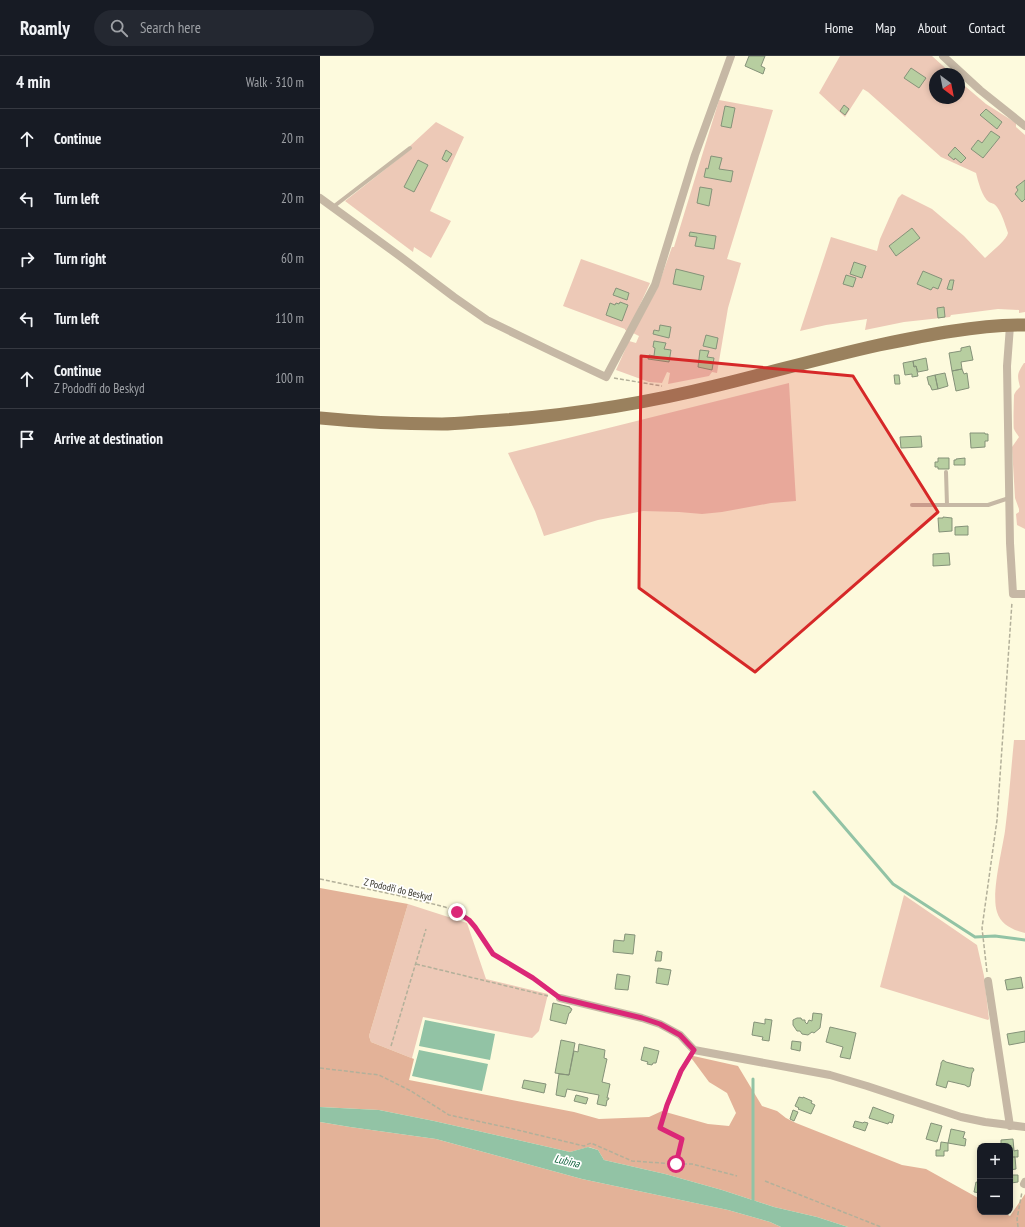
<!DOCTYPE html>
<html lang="en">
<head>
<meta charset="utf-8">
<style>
	:root { --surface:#171b24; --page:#242831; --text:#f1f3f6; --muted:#9ea1a6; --line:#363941 }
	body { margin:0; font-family:"PT Sans Narrow",sans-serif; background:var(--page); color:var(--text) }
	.controls { position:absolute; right:12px; bottom:12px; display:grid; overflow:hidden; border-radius:8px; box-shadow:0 2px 6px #0003 }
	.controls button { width:36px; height:36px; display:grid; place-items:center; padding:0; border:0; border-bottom:1px solid var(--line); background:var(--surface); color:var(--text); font:20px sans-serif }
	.compass { position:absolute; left:609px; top:12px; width:36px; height:36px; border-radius:50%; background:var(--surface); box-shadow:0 2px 6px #0003; rotate:148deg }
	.stop { position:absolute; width:12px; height:12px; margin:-9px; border:3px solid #db2777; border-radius:50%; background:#fff }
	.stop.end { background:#db2777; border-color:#fff; box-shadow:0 1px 4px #0008 }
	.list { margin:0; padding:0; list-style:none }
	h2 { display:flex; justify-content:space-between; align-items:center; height:52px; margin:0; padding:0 16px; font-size:17px }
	h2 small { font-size:13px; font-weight:400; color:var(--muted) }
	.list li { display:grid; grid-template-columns:26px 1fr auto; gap:12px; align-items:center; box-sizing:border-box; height:60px; padding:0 16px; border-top:1px solid var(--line) }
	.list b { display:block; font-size:15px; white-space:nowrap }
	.list p { margin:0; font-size:13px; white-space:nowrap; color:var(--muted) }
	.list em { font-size:13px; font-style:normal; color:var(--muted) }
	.icon { flex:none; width:22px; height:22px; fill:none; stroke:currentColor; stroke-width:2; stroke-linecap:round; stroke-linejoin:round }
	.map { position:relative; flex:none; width:705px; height:1171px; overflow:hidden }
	header { display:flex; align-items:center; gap:24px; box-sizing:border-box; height:56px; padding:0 20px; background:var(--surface); border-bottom:1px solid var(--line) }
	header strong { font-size:19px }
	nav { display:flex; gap:22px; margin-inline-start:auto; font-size:14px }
	.search { width:280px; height:36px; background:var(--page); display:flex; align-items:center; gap:10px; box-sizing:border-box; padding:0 14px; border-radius:22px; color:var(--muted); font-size:15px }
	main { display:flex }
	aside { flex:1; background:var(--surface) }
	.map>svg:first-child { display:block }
	.green { fill:#edc9b7 }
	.forest { fill:#e3b298 }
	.water { fill:#92c3a5 }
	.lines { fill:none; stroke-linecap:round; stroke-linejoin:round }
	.stream { stroke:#92c3a5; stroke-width:3 }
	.building { fill:#b7cea0; stroke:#859279 }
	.path { stroke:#b3b09a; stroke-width:1.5; stroke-dasharray:4 2; stroke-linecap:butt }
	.service { stroke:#c6b8a5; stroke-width:4 }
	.minor { stroke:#c6b8a5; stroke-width:8 }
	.primary { stroke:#9a815e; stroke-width:13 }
	.route { stroke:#db2777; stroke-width:5 }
	.marked { fill:#d62828; fill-opacity:0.2; stroke:#d62828; stroke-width:3; stroke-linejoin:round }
	.labels { text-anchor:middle; stroke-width:3.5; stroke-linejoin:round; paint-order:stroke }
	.street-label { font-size:10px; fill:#343227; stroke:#fff }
	.water-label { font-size:11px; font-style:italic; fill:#0c6039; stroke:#fff }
</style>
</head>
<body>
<header>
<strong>Roamly</strong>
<div class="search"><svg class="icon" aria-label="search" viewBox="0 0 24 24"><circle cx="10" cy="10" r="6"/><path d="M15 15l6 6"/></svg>Search here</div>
<nav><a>Home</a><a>Map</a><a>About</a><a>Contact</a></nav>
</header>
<main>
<aside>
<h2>4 min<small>Walk · 310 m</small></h2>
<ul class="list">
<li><svg class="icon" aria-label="ahead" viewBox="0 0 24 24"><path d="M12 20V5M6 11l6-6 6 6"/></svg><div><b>Continue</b></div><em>20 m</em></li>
<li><svg class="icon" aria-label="left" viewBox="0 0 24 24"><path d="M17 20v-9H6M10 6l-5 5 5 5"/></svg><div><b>Turn left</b></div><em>20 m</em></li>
<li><svg class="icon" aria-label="right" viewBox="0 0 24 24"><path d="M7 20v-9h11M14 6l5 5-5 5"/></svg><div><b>Turn right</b></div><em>60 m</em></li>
<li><svg class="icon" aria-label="left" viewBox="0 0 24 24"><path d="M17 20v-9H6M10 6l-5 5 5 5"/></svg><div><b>Turn left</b></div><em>110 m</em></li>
<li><svg class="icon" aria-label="ahead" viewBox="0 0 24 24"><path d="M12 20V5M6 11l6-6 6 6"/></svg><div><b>Continue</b><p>Z Pododří do Beskyd</p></div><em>100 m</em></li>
<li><svg class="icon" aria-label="arrive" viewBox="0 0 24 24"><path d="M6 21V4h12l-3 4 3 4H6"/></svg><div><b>Arrive at destination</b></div></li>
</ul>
</aside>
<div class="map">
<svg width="705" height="1171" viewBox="0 0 705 1171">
	<rect width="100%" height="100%" fill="#fdfadd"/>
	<path class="green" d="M520 0H612L632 18H615V42H639V25L666 48 696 67V71L705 79V256L699 257V254L678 253 631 259 630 261 584 266 545 274 547 263 506 269 480 275 511 181 557 195 560 183 578 142 582 138 612 153 644 180 665 202C671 196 687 184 688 177 685 168 682 158 677 151 674 147 673 148 669 146 662 141 658 125 656 117L621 101 548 36 543 33 525 61 499 37Z
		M399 44 453 54 407 203 421 207 408 252 397 317 392 316 389 320 348 328 350 317 347 316 342 327 329 326 296 314 309 285 316 287 319 280 313 277 337 233 352 191H354Z
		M116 66 144 81 110 155 131 165 111 202 94 191 93 196 25 145 91 93 90 90Z
		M261 203 330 227 308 275 305 274V273L243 250Z
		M704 307H705V473L697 469 696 458 699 456V453L695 442 692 391 699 381C698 379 695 376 694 373 693 371 694 342 694 339 695 336 698 333 700 331 697 319 697 318 704 307Z
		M469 327 476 445 451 447 402 456 382 458 359 456 323 455 278 464 224 480 215 455 188 397Z
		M694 684H705V877C693 874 681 869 677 856 671 838 682 795 685 775 689 744 691 714 694 684Z
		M584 839 657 889 664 920 669 963 668 964 560 931Z
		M88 848 147 867 166 923 228 938 219 975 212 982 103 961 92 1002 94 1003 51 986 49 980Z"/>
	<path class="forest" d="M0 832 88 848 49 980 51 986 94 1003 89 1024 254 1056 279 1063 329 1061 342 1055 388 1068 409 1070 416 1057 407 1037 389 1026 369 999 418 1010 442 1050 457 1055 466 1062 476 1067 582 1109 606 1113 660 1143V1156H682L690 1160 705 1138V1171H528L497 1161 454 1151 402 1134 345 1118 284 1104 278 1094 269 1091 250 1096 114 1065 59 1054 0 1051Z
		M0 1066 30 1071 116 1083 262 1123 408 1154 450 1166 461 1171H0Z"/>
	<path class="water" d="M105 964 175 978 170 1004 99 990Z
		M99 994 168 1008 162 1035 92 1020Z
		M0 1051 59 1054 114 1065 250 1096 268 1091 278 1094 284 1104 345 1118 402 1134 454 1151 497 1161 528 1171H461L450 1166 408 1154 262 1123 116 1083 30 1071 0 1066Z"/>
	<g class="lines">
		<path class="stream" d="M494 736 573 828 655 881 675 880 705 884
			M433 1023V1147"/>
	</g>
	<path class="building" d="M429 0H445L441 10 445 12 443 18 425 10Z
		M591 12 606 22 599 32 584 22Z
		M524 49 529 53 525 59 520 55Z
		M405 50 415 52 411 72 401 70Z
		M666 53 682 66 677 73 660 59Z
		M671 75 680 81 663 102 651 93 658 84 662 87Z
		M635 91 646 102 641 107 635 102 634 104 628 99Z
		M126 94 132 98 127 106 122 103Z
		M391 100 402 102 399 113 413 115 411 126 384 121 386 112 388 113Z
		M98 104 108 109 94 136 84 131Z
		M705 124V143L702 146 695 138 698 134 696 131Z
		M380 131 392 133 389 150 377 147Z
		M592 172 600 182 576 200 569 190Z
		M370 176 396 180 394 193 375 190 377 181 369 180Z
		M534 206 546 210 542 222 530 218Z
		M356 213 384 220 381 234 353 228Z
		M603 215 622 223 618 233 613 231 611 234 597 228Z
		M526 219 536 222 533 231 523 228Z
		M630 224H634L632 234 627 233Z
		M296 232 309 237 307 244 293 239Z
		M300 246 308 249 302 265 286 259 290 247 295 249 296 247 299 248Z
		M624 251 625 261 618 262 617 252Z
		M340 269 351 271 349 282 333 278 334 274 339 275Z
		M386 279 398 282 396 293 383 290Z
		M334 285 346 287 344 293 351 294 349 306 328 303 329 299 334 300 335 292 333 291Z
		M650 290 653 304 641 306 642 313 632 315 629 297 641 295V292Z
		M380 294 389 295 387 301 394 302 392 314 378 311Z
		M606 302 608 314 598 316 596 310 594 311 593 305Z
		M593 305 594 311 596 310 598 320 592 321V318L585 319 583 307Z
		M642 313 644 318 647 317 649 332 636 335 632 315Z
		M625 317 628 330 618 333 615 319Z
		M574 319H579L580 328H575Z
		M615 319 618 333 612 334 610 329H609L607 321Z
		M650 377H665V378H668V385H665V391L651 392Z
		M601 380 602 391 581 392 580 381Z
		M618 402H629V413H618V411H615V406H618Z
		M645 402V409H634V404H636V403Z
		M623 461 632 462V475L619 476 618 462H623Z
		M648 470V479H635V471Z
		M629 497 630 509 613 510V498Z
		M305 878 315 879 313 898 293 896 294 884 304 885Z
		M337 895 342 896 341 905H335Z
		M338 912 351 914 348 929 336 927Z
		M297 918 310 920 308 934 295 933Z
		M701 921 703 932 687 934 685 924Z
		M233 947 250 951V952L252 953 250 957H249L246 968 230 964Z
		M493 957 502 958 500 972 494 977 492 976 488 979 482 978 480 975H477L473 969V964L477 962H481L482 964H485V966L487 968 489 964 492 965Z
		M445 963 452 964 449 985 442 984 443 981 432 979 434 966 445 968Z
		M510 971 536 977 530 1003 520 1001 523 991 506 986Z
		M705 975V986L689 989 687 978Z
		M241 984 255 987 249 1019 235 1017Z
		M472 985 481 986 480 995 471 993Z
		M259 988 285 994 284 1002 287 1003 282 1026 290 1028 287 1042H289L288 1044H287L286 1050 277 1048 279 1039 247 1033 245 1041 236 1039 239 1018 249 1019 254 995 258 996Z
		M324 991 339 995 336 1007H333L332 1009 327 1008 328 1006 321 1004Z
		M623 1004 626 1006 649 1012H653L654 1014 652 1017 650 1030 648 1031 645 1029 628 1025 626 1032 616 1029 621 1009V1007Z
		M204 1024 226 1028 224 1037 202 1032Z
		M256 1039 268 1042 266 1048 254 1045Z
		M479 1041 483 1042V1041L492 1045 491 1047 495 1049 491 1058 478 1053 479 1052 475 1050Z
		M553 1051 574 1059 572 1067 569 1066 568 1068 549 1062Z
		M473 1054 478 1056 474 1065 470 1063Z
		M535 1065 543 1067 544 1066 548 1067 545 1075 533 1071Z
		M611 1067 622 1070 617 1086 606 1083Z
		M631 1073 645 1076 643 1082 646 1083 645 1090 628 1087Z
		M693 1083 694 1095 698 1094V1101H690V1090H681V1084Z
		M621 1086 628 1087V1095H624V1100H616V1094H620Z
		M690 1098V1101H695L696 1113 690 1114Z
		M690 1119H698V1126L691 1127Z
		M656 1126 660 1127V1137L654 1136Z"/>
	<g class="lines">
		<path class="path" d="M294 322 342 330
			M0 823 76 839 125 851 137 856 149 864 155 871 173 898 213 922 233 937
			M96 908 228 940
			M667 916 662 872 677 764 692 546
			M71 990 106 873
			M0 1012 59 1019 91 1035 129 1059 185 1071 264 1090 271 1087 312 1105 356 1108 362 1083 346 1075
			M357 1108H372L417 1120
			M445 1125 561 1171
			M698 1171 697 1163 702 1136"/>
		<path class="service" d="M13 151 90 92
			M626 416 627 449
			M592 449H668L689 442
			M341 1072 347 1049 361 1015 374 994"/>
		<path class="minor" d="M623 0 660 34 705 70
			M0 142 81 201 134 241 167 264 233 296 286 321 335 229 375 99 411 0
			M690 270 687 310 690 487 693 538H705
			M668 925 690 1070
			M240 942 322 962 340 968 360 979 374 994 510 1019 547 1030 641 1061 665 1066 705 1071
			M704 1128 705 1126"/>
		<path class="primary" d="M0 362C40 366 81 368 122 368 137 368 153 366 169 365 246 360 323 348 399 329 452 316 505 301 559 289 607 279 656 269 705 269"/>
	</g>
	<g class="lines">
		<path class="route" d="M137 856 149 864 155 871 173 898 213 922 240 942 322 962 340 968 360 979 374 994 361 1015 347 1049 340 1072 362 1083 356 1108"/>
	</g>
	<path class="marked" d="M321 300 533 320 618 456 435 616 319 532Z"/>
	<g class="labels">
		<g class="street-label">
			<text transform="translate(78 833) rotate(13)" y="4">Z Pododří do Beskyd</text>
		</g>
		<g class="water-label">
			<text transform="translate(247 1105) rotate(13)" y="4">Lubina</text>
		</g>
	</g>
</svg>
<div class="controls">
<button>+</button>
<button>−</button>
</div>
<svg class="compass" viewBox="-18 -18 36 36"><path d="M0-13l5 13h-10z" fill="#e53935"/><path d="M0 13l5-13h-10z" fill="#9ea1a6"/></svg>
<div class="stop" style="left:356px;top:1108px"></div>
<div class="stop end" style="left:137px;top:856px"></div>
</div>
</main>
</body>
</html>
